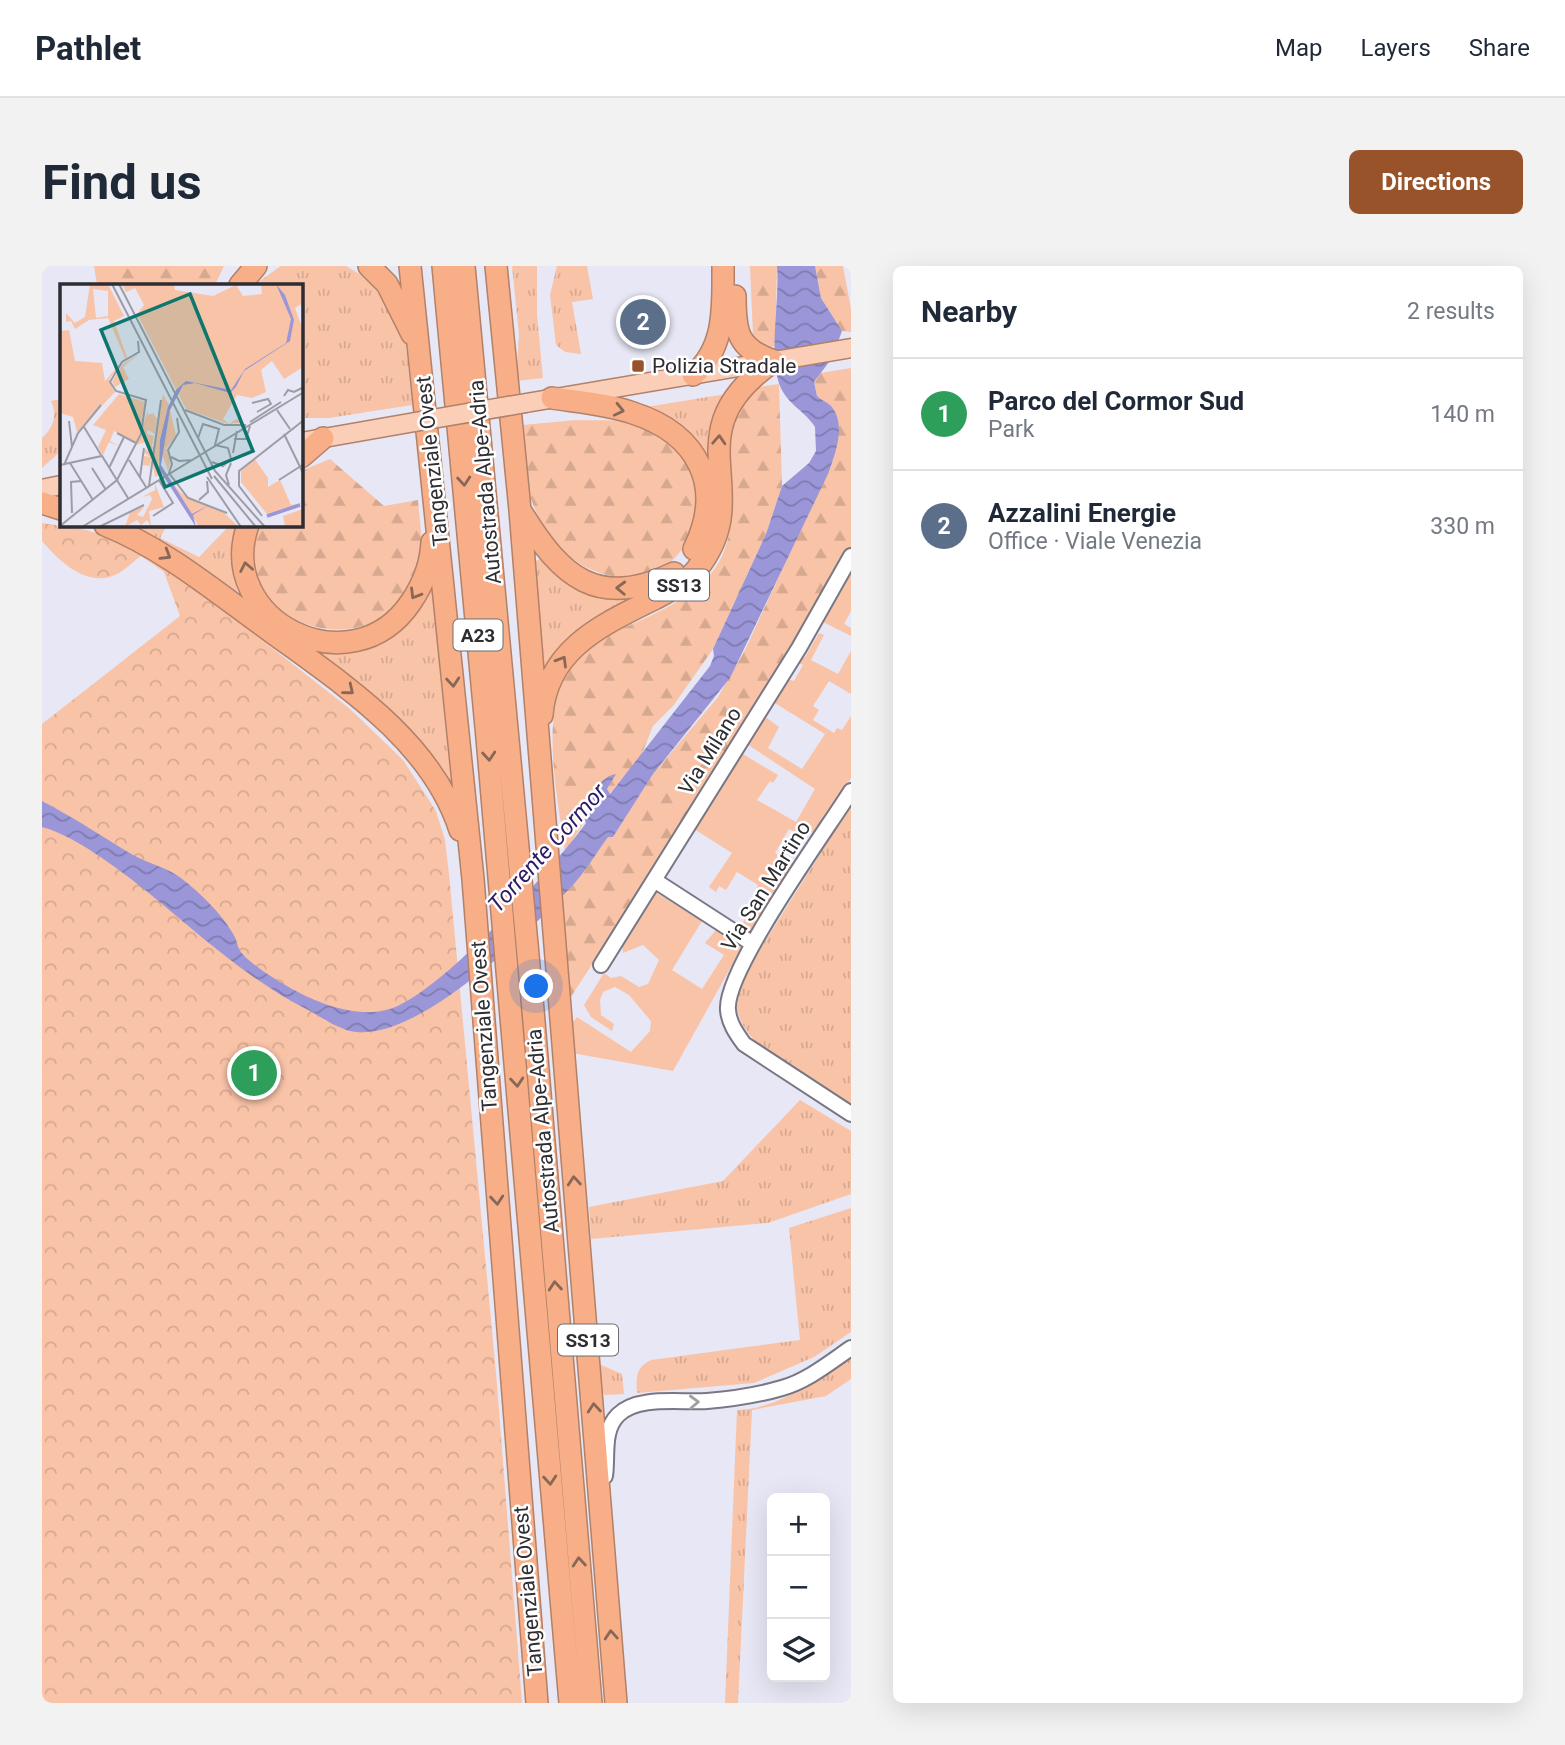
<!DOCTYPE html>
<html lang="en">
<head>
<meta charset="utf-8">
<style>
	:root { --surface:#fff; --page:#f2f2f3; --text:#1f2937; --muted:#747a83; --line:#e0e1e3; --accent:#99532a }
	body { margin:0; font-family:Roboto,sans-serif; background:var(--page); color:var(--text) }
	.controls { position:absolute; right:21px; bottom:21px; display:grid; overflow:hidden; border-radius:10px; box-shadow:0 7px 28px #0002 }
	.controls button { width:63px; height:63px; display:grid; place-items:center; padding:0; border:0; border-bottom:2px solid var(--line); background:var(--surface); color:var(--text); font:35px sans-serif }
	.you { position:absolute; left:495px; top:721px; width:24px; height:24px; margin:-18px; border:5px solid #fff; border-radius:50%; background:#1a73e8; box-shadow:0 0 0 10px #1a73e833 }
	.badge { display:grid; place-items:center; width:46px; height:46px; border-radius:50%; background:var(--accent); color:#fff; font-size:23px; font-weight:700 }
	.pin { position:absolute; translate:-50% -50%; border:4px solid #fff; box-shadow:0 2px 7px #0006 }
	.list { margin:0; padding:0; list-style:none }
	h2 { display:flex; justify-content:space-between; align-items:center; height:91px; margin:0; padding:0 28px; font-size:30px }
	h2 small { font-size:23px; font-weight:400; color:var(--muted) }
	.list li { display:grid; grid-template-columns:46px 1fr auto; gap:21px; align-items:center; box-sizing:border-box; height:112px; padding:0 28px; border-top:2px solid var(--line) }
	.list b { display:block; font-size:26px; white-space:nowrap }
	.list p { margin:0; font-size:23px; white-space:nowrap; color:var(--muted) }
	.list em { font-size:23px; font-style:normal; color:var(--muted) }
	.icon { flex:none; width:38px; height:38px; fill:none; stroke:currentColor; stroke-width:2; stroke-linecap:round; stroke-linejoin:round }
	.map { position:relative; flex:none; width:809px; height:1437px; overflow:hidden; border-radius:10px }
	header { display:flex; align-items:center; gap:42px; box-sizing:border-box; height:98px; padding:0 35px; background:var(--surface); border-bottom:2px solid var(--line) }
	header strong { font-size:33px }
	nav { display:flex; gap:38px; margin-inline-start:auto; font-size:24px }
	.intro { display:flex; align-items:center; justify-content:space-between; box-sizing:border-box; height:168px; padding:0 42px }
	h1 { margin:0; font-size:49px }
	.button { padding:18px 32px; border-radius:10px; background:var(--accent); color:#fff; font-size:24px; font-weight:700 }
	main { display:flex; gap:42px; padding:0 42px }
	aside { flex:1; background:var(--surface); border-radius:10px; box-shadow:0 7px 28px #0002 }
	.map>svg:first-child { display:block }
	.grass { fill:url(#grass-tufts) }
	.forest { fill:url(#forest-firs) }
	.park { fill:url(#park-crowns) }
	.garden { fill:#f9c3a7 }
	.water { fill:url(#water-waves) }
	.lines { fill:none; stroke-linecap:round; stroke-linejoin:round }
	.minor-casing { stroke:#787784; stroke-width:18 }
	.major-casing { stroke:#b18169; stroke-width:21 }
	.highway-casing { stroke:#b18169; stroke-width:24 }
	.minor { stroke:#fff; stroke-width:14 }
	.major { stroke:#fbceb7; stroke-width:18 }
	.highway { stroke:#f8ae87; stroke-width:21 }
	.major-bridge-casing { stroke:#b18169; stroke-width:21; stroke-linecap:butt }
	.major-bridge { stroke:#fbceb7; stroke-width:18 }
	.oneway { stroke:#886758 }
	.oneway2 { stroke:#a0a0a3 }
	.poi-dot { fill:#99532a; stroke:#fff; stroke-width:2.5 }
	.labels { text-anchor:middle; stroke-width:5; stroke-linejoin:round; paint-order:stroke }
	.shield { fill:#fff; stroke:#6c6c70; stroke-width:2 }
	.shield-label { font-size:19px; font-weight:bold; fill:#2d2d32 }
	.poi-label { font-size:21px; fill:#2d2d32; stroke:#fff; text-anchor:start }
	.street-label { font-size:21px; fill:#2d2d32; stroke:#fff }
	.water-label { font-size:23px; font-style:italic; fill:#2c1a67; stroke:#fff }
	.inset-river { fill:none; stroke:#9a96d8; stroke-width:3.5 }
	.inset-road { fill:none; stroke:#9d9da7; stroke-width:2 }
	.view { fill:#0f766e; fill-opacity:0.15; stroke:#0f766e; stroke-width:3.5 }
	.inset-edge { fill:none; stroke:#2d2d32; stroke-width:3.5 }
</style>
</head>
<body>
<header>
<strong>Pathlet</strong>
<nav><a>Map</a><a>Layers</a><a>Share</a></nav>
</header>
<div class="intro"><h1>Find us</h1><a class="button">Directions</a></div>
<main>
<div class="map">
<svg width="809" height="1437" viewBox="0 0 809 1437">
	<defs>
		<pattern id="grass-tufts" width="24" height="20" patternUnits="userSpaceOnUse" patternTransform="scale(1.75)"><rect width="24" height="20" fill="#f9c3a7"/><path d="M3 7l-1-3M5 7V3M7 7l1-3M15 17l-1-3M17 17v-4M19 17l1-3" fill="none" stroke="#d6a890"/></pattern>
		<pattern id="forest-firs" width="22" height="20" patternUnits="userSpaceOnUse" patternTransform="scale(1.75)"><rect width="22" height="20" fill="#f9c3a7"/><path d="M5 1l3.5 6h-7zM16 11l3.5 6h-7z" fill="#d6a890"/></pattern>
		<pattern id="park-crowns" width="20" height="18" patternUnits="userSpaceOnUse" patternTransform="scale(1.75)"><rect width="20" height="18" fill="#f9c3a7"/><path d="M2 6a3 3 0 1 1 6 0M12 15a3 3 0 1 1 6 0" fill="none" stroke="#d6a890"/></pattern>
		<pattern id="water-waves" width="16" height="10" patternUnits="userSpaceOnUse" patternTransform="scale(1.75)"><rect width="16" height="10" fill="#9a96d8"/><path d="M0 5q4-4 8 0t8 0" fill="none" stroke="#7e7bb0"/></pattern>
	</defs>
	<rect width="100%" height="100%" fill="#e7e7f5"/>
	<path class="grass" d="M239 0H304L331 16 357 54 364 79 370 139 287 152H259V19H212Z
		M470 0H495V49L501 112 474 115 477 69Z
		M515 0H545L551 33 530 36 539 88 523 86 514 79 508 29Z
		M684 128 666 167 667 205 592 143Z
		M19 133V185L0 202V172C11 162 16 149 9 135Z
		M89 259H125L118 272 157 291 188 259H196L189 291 197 332Z
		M499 292C520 324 556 335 593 332L501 410 491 297Z
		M390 318 410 520 379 480 269 385C343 391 351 377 390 318Z
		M809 539V841C775 819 687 779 695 730 698 716 705 704 713 691Z
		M758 834 809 865V928L726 957 549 973 547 941 681 915Z
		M809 942V1066L772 1091 712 1117 595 1127C594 1111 594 1101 609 1094L758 1074 747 962Z
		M809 1092V1113L784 1130 710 1144 696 1437H683L695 1144C732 1144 779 1113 809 1092Z
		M555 1097 580 1108 582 1128 563 1129 556 1122Z"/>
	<path class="forest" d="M52 0H182L173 19H55Z
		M708 0H735L733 80 718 83 711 70Z
		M773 0H801L809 43V66L800 65 779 32Z
		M809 102V281L742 399 527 734 519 631 566 570 571 571 611 508 676 431 703 384 792 191 788 140 775 130 772 116 779 107Z
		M737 118 740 220 724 268 671 383 631 440 611 460 599 490 567 528 565 523 573 509 523 586C516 529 491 430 541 386 559 370 584 361 606 351 634 337 661 324 677 296 701 253 680 211 687 165 690 149 706 134 716 121Z
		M534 154C554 155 578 152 597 159 702 198 652 346 550 304 522 292 501 266 491 238 482 216 484 184 481 159Z
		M288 193 342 240 376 234C377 253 382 274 378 293 348 420 172 355 217 259H259V205Z"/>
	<path class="park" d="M0 257 45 264 99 284 174 338 308 443 361 494 394 545 403 574 407 608 454 1107 480 1437H0V458L138 350 122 306 99 290C92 295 85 302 77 307 47 324 18 296 0 275Z"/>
	<path class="garden" d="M809 302V345L802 358 809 362V370L779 355Z
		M777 367 782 369 769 394 796 408 809 385V428L787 415 771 440 777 444 771 454 792 467 795 462 800 464 809 450V512L773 568 760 560 756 567 747 563 733 587 753 600 709 666 699 660 718 627 714 623 716 619 695 606 684 624 677 620 674 626 667 621 690 587 652 563 699 487 736 509 731 517 728 515 715 534 754 556 773 523 705 478 722 450 737 461 726 482 760 503 783 468 731 436 745 413 752 415 761 399 755 396 760 390 763 391Z
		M613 626 660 655 630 704 660 723 682 689 663 677 674 664 700 681 631 805 530 787 526 750 532 755 535 751 589 786 608 765 609 755 587 729 573 721 561 726 558 734 559 749 572 758 570 765 549 751 542 739 562 707 569 712 579 710 597 721 606 718 617 694 601 679 581 687 580 678Z"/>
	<path class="water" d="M735 0H773L779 32 800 65 790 92 772 116 775 130C779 134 785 136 789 140 805 158 793 189 786 208L688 412 611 508 571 571H566C554 587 543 607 528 622 487 666 372 780 308 765 294 761 282 753 270 746 225 724 183 691 144 658 110 629 43 572 0 561V535C31 551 61 571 91 589 107 598 124 601 139 612 157 626 178 646 190 666 199 680 191 681 209 696 242 722 300 755 344 744 394 733 512 601 544 557L538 548C546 534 557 511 574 508L565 523 568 528 668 400 672 390 671 383 724 268 740 220 767 197 774 185 773 161C763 145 746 139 738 120 726 88 738 36 735 0Z"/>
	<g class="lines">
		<defs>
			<path id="minor" d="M809 525C784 565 682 705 686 744 687 757 694 767 702 778L809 848
				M612 614 711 678
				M559 699 757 382 809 290
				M563 1210C566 1190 560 1165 576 1149 596 1129 639 1137 665 1135 689 1133 716 1129 740 1122 765 1115 787 1097 809 1082"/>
			<path id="major" d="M484 137 809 82
				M259 176 373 156
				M0 223 19 219"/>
			<path id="highway" d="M327 0 345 18 370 68
				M368 0 431 613 495 1437
				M401 0 445 472 528 1437
				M422 0 490 732 549 1437
				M454 0 478 244 574 1437
				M198 19 214 0
				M693 30C693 65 695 83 732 95
				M651 109C684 82 681 40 681 0
				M510 132C537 136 565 138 591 147 656 168 683 220 652 283
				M259 191 281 172
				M0 237 19 243
				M480 247C519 311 556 344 632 307
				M63 259C122 283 169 322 220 359 294 414 388 471 418 564
				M206 259C172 355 310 424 369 336 382 317 389 298 390 276
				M500 449C505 383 560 359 612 333 627 325 644 317 655 303 718 225 626 168 732 95"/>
		</defs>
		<use href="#minor" class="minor-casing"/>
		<use href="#major" class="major-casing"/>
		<use href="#highway" class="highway-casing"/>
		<use href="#minor" class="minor"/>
		<use href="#major" class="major"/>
		<use href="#highway" class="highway"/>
		<defs>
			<path id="major-bridge" d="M373 156 484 137"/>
		</defs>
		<use href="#major-bridge" class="major-bridge-casing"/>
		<use href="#major-bridge" class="major-bridge"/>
	</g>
	<defs><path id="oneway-chevron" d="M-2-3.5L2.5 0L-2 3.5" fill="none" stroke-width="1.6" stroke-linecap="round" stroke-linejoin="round" transform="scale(1.75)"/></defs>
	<g class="oneway">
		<use href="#oneway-chevron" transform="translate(577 144) rotate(13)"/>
		<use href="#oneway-chevron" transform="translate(677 174) rotate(-87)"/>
		<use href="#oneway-chevron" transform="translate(422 215) rotate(85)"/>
		<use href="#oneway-chevron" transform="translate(124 289) rotate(31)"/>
		<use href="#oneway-chevron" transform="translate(204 301) rotate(-101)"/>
		<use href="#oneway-chevron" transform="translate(579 322) rotate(-178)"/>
		<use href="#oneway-chevron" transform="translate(373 328) rotate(121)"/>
		<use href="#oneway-chevron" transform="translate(520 395) rotate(-59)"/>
		<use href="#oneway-chevron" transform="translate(411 416) rotate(85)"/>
		<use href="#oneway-chevron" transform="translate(307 424) rotate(39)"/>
		<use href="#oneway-chevron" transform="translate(447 490) rotate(85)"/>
		<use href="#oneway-chevron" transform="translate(475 816) rotate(85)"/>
		<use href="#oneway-chevron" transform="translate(532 915) rotate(-95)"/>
		<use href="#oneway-chevron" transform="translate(455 934) rotate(85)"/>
		<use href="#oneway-chevron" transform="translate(513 1020) rotate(-95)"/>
		<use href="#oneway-chevron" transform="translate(552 1142) rotate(-95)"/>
		<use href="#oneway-chevron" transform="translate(508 1214) rotate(85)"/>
		<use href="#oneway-chevron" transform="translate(537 1296) rotate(-95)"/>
		<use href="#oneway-chevron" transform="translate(569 1369) rotate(-94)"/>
	</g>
	<use class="oneway2" href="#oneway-chevron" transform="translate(652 1136) rotate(-2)"/>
	<rect class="poi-dot" x="589" y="93" width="14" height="14" rx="3.5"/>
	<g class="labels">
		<g class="shield">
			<rect x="607" y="303.5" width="60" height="31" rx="5"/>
			<rect x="411.5" y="353.5" width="49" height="31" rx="5"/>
			<rect x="516" y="1058.5" width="60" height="31" rx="5"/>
		</g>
		<g class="shield-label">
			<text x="637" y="326">SS13</text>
			<text x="436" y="376">A23</text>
			<text x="546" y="1081">SS13</text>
		</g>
		<g class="poi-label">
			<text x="610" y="107">Polizia Stradale</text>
		</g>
		<g class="street-label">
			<text transform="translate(390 195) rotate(-96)" y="7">Tangenziale Ovest</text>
			<text transform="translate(443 216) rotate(-95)" y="7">Autostrada Alpe-Adria</text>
			<text transform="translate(668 485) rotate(-58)" y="7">Via Milano</text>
			<text transform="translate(724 620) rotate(-58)" y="7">Via San Martino</text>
			<text transform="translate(442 760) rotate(-94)" y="7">Tangenziale Ovest</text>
			<text transform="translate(501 865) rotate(-95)" y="7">Autostrada Alpe-Adria</text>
			<text transform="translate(486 1325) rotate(-95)" y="7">Tangenziale Ovest</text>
		</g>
		<g class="water-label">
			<text transform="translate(505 582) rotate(-48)" y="8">Torrente Cormor</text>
		</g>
	</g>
	<g transform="translate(18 18)">
		<rect width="243" height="243" fill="#e7e7f5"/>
		<path d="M30 0H48L64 32 54 37 67 73 49 95 55 108 17 148 13 133 0 129V47L9 46 15 77 42 79 45 97 65 74 48 34 29 36 15 45 11 37 6 38V29L15 39 25 33ZM33 5 48 7V32L36 34ZM79 70 63 83 69 95 55 103 52 98 63 80ZM59 110 85 118 80 149 76 158 54 147 50 157 59 162 49 158 43 171 38 163 46 146 33 141ZM194 174 208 194V203L220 196 231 221 243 219 207 230 181 198V187ZM243 225V243H225L223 232Z" fill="#f9c3a7" fill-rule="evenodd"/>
		<path d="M103 110 109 121 98 182 104 189 95 193 92 177ZM110 126 116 151 106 165 111 177 108 187 102 170ZM112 198 121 209 163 228 179 243H139Z" fill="#f9c3a7"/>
		<path d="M62 0H114L115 6 153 12 176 1 183 12 202 10 201 1 243 0V19L235 24 243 46V83L224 95 212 77 201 86 206 108 192 114 177 111 163 135 169 140 176 135 183 138 168 140 126 125 77 30 84 21 75 4 66 8Z" fill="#f9c3a7"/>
		<path d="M88 126V131L93 129 97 135 95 150 88 146 87 150 94 152 92 162 88 158 93 163 90 182 83 181 84 172 90 173 84 169 85 165 89 167 86 158 76 161ZM95 200 104 223 89 227 91 242 87 236 81 241 77 236 65 243 70 228 84 223 77 231 83 233 92 215 90 211 82 213 95 206Z" fill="#f9c3a7"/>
		<path d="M216 0 225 11 234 36 230 57 184 87 176 103 170 109 135 99 123 101 110 126 101 181 132 230 149 221 133 231 136 243 99 185 100 156 108 123 116 106 126 97 171 106 185 85 226 59 231 35Z" fill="#9a96d8"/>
		<path class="inset-river" d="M207 232 240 221"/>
		<path class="inset-road" d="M52 0 152 195M59 0 155 187 205 243M224 112 228 106 234 108 244 103M192 119 208 115 211 120 197 128M125 126 164 141H186M217 126 230 145M117 134 119 148 108 166 112 180 109 189 128 214 167 229M9 137 12 163M190 138 221 118M24 143 41 171M57 149 76 159M224 150 244 191M138 154 143 140 159 145 155 161 168 164 171 175 163 182 152 178M174 155H186L190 142M173 169 177 147M111 173 119 177 132 176M69 176 86 203M10 179 33 216M0 181 42 172 68 214M4 181 18 149 41 121M32 184 46 206M49 184 64 153M154 192 196 243M80 193 84 164M147 193 181 243M219 196 244 180M169 201 166 191 171 179M89 202 101 116M139 216 148 208 147 197M12 229 11 198 21 197M93 232 113 219 99 196M202 232 179 202V187L244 136M0 242 57 196 81 150 86 116 56 107 50 98 62 78 79 68 78 57M22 243 244 108M39 243 84 221"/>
		<path class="view" d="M130 10 193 167 105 203 41 46Z"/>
		<rect width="243" height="243" class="inset-edge"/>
	</g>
</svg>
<div class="controls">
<button>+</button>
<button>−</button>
<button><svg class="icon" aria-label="layers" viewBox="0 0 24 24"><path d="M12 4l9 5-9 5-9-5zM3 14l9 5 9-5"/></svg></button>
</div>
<div class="you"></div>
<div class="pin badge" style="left:212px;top:807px;background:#2e9e5b">1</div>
<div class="pin badge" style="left:601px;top:56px;background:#5c6f8a">2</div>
</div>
<aside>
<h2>Nearby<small>2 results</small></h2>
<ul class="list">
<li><span class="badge" style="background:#2e9e5b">1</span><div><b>Parco del Cormor Sud</b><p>Park</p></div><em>140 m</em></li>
<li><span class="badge" style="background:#5c6f8a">2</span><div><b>Azzalini Energie</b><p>Office · Viale Venezia</p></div><em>330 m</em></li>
</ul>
</aside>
</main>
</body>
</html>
